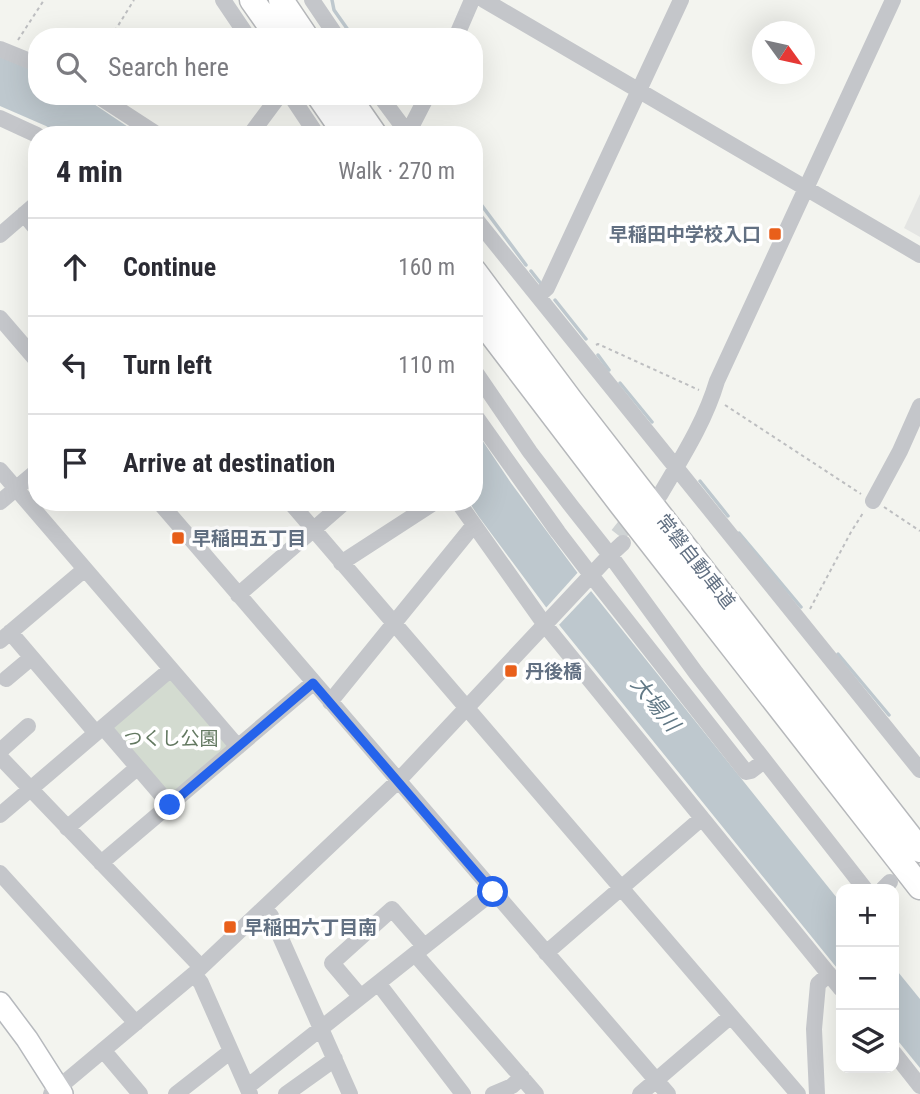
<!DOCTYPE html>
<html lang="en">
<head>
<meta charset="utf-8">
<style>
	:root { --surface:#fff; --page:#f7f7f7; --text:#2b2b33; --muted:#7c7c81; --line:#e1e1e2 }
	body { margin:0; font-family:"Roboto Condensed","Noto Sans JP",sans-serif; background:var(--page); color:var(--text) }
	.controls { position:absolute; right:21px; bottom:21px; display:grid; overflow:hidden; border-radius:14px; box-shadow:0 7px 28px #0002 }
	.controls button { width:63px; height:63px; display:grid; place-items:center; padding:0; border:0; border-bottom:2px solid var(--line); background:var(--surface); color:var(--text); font:35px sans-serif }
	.compass { position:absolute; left:752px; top:21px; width:63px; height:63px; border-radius:50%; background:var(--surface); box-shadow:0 7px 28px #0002; rotate:123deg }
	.stop { position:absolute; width:21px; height:21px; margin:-16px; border:5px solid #2563eb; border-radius:50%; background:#fff }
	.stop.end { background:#2563eb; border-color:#fff; box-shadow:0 2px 7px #0008 }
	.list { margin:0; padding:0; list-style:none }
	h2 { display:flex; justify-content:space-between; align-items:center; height:91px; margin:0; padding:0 28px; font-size:30px }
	h2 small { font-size:23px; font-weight:400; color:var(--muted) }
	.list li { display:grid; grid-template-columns:46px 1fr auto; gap:21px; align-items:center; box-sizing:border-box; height:98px; padding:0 28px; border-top:2px solid var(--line) }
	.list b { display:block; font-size:26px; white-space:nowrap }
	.list em { font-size:23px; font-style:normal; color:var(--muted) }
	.icon { flex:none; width:38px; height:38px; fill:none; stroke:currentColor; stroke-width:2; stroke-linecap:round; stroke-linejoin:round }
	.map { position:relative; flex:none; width:920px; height:1094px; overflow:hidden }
	.search { position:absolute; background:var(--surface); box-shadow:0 7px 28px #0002; left:28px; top:28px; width:455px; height:77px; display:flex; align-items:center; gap:18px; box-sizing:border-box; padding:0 24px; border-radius:28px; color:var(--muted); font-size:26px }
	.panel { position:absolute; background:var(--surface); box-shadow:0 7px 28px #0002; left:28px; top:126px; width:455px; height:385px; border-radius:28px }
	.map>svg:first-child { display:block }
	.built { fill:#e4e5e3 }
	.green { fill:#d3dbd0 }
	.water { fill:#bec8ce }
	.pier { fill:#f3f4ef }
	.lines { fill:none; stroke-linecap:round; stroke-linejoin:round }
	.stream { stroke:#bec8ce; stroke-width:3.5 }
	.minor-tunnel { stroke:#cfd3d4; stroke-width:16; stroke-dasharray:16 8; stroke-linecap:butt }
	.major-casing { stroke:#b6b9bd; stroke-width:24 }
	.highway-casing { stroke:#b6b8bb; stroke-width:27 }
	.path { stroke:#bdbec0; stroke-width:2; stroke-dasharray:3.5 3.5; stroke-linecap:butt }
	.minor { stroke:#c4c6ca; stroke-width:16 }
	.major { stroke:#fff; stroke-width:21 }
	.highway { stroke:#fff; stroke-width:24 }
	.route { stroke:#2563eb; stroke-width:9 }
	.poi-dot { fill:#e95f1a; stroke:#fff; stroke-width:2.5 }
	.labels { text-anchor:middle; stroke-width:7; stroke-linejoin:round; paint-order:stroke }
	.poi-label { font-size:19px; font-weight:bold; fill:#627082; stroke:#fff; text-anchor:start }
	.street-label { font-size:19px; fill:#627082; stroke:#fff }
	.park-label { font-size:19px; fill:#637961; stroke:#fff }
	.water-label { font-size:21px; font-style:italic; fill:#627986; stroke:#fff }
</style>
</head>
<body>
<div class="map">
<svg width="920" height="1094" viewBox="0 0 920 1094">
	<rect width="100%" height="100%" fill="#f3f4ef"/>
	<path class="built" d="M920 194V237L904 228Z"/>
	<path class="green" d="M171 677 231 747 170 798 110 729Z"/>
	<path class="water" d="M0 57 37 72V96H82L140 135H60L46 126 0 106Z
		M474 428 511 483 591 591 841 903V973L560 626 479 517 469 502H474Z
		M894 967 920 999V1068L894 1036Z"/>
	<path class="pier" d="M580 570 593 589 557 627 544 610Z"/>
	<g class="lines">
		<path class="stream" d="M332 0 334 10 353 37
			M426 130 430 135
			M474 195 526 265
			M531 271 542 285
			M555 300 586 339
			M598 355 609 370
			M620 383 652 422
			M700 481 728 516
			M739 533 801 607
			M838 654 889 715"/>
		<path class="minor-tunnel" d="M618 535 655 487"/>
		<defs>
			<path id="major" d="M0 1003 27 1039 62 1094"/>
			<path id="highway" d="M252 0 278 37
				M281 0 306 37
				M319 96 346 135
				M348 96 375 135
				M474 271 571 401 920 850
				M474 311 621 504 920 887"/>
		</defs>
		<use href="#major" class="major-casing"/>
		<use href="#highway" class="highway-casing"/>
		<path class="path" d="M111 37 134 0
			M18 40 44 0
			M596 345 598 344 699 390
			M725 405 861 494
			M884 507 920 531
			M810 609 851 532 863 513"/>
		<path class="minor" d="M223 0 248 37
			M312 0 337 37
			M484 0 920 255
			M456 37 472 0
			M0 49 37 64
			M98 96 158 135
			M291 96 317 135
			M380 96 409 135
			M0 118 37 135
			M408 133 427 96
			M250 135 279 96
			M24 214 37 230
			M474 217 920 770
			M0 235 37 203
			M538 296 547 288 681 0
			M0 318 37 361
			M474 370 530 452 572 507 610 555 696 673 865 889
			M474 414 558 532 591 575 746 772 751 771 764 761
			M0 470 238 747
			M660 495C681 459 705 422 717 381L893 0
			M873 501 900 451 920 406
			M0 502 37 471
			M159 502 668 1094
			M290 502 798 1094
			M458 502 545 625 841 989
			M341 563 435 502
			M238 595 345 502
			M10 632 96 733
			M0 641 85 569
			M6 679 31 658
			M330 702 473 526
			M103 727 170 805
			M0 751 28 726
			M0 757 201 967
			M0 815 171 669
			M67 828 137 768
			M101 863 313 683
			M0 873 136 1023
			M883 889 890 882
			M264 908 271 916 350 1094
			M546 953 702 818
			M415 954 536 1094
			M194 974 201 983 250 1094
			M378 983 463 1094
			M360 996 332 963 392 909 424 946
			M103 1050 140 1094
			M894 1053 920 1086
			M247 1087 493 892
			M51 1094 194 974 398 781 610 555 623 543
			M176 1094 231 1051
			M286 1094 335 1059
			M493 1094 512 1086 522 1077
			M640 1094 731 1016
			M817 1094 814 1029 818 984 829 974"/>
		<use href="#major" class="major"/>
		<use href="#highway" class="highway"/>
	</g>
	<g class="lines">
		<path class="route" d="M170 805 313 683 493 892"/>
	</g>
	<g class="poi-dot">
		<rect x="768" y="227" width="14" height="14" rx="3.5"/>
		<rect x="171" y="531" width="14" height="14" rx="3.5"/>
		<rect x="504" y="664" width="14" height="14" rx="3.5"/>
		<rect x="223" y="920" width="14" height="14" rx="3.5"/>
	</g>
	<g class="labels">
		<g class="poi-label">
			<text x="761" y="241" text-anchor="end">早稲田中学校入口</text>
			<text x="192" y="545">早稲田五丁目</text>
			<text x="525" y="678">丹後橋</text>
			<text x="244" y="934">早稲田六丁目南</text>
		</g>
		<g class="street-label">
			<text transform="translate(696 561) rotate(52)" y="7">常磐自動車道</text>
		</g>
		<g class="park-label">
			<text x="171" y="745">つくし公園</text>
		</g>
		<g class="water-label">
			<text transform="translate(655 704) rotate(51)" y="7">大場川</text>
		</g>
	</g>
</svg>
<div class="controls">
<button>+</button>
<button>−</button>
<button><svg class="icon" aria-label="layers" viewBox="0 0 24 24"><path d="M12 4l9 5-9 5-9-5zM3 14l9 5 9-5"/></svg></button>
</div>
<svg class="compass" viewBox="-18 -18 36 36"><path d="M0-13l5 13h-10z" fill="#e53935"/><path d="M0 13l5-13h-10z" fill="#7c7c81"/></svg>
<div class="stop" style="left:493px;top:892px"></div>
<div class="stop end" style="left:170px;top:805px"></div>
<div class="search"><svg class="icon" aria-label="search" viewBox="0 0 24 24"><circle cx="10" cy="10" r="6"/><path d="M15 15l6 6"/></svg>Search here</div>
<section class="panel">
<h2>4 min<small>Walk · 270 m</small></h2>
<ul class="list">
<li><svg class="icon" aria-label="ahead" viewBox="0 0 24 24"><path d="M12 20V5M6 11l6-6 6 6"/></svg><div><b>Continue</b></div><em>160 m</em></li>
<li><svg class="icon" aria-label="left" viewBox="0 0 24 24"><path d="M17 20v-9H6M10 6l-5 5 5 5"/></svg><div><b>Turn left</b></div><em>110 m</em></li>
<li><svg class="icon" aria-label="arrive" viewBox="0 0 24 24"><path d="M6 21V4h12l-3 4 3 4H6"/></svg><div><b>Arrive at destination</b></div></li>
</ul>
</section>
</div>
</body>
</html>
